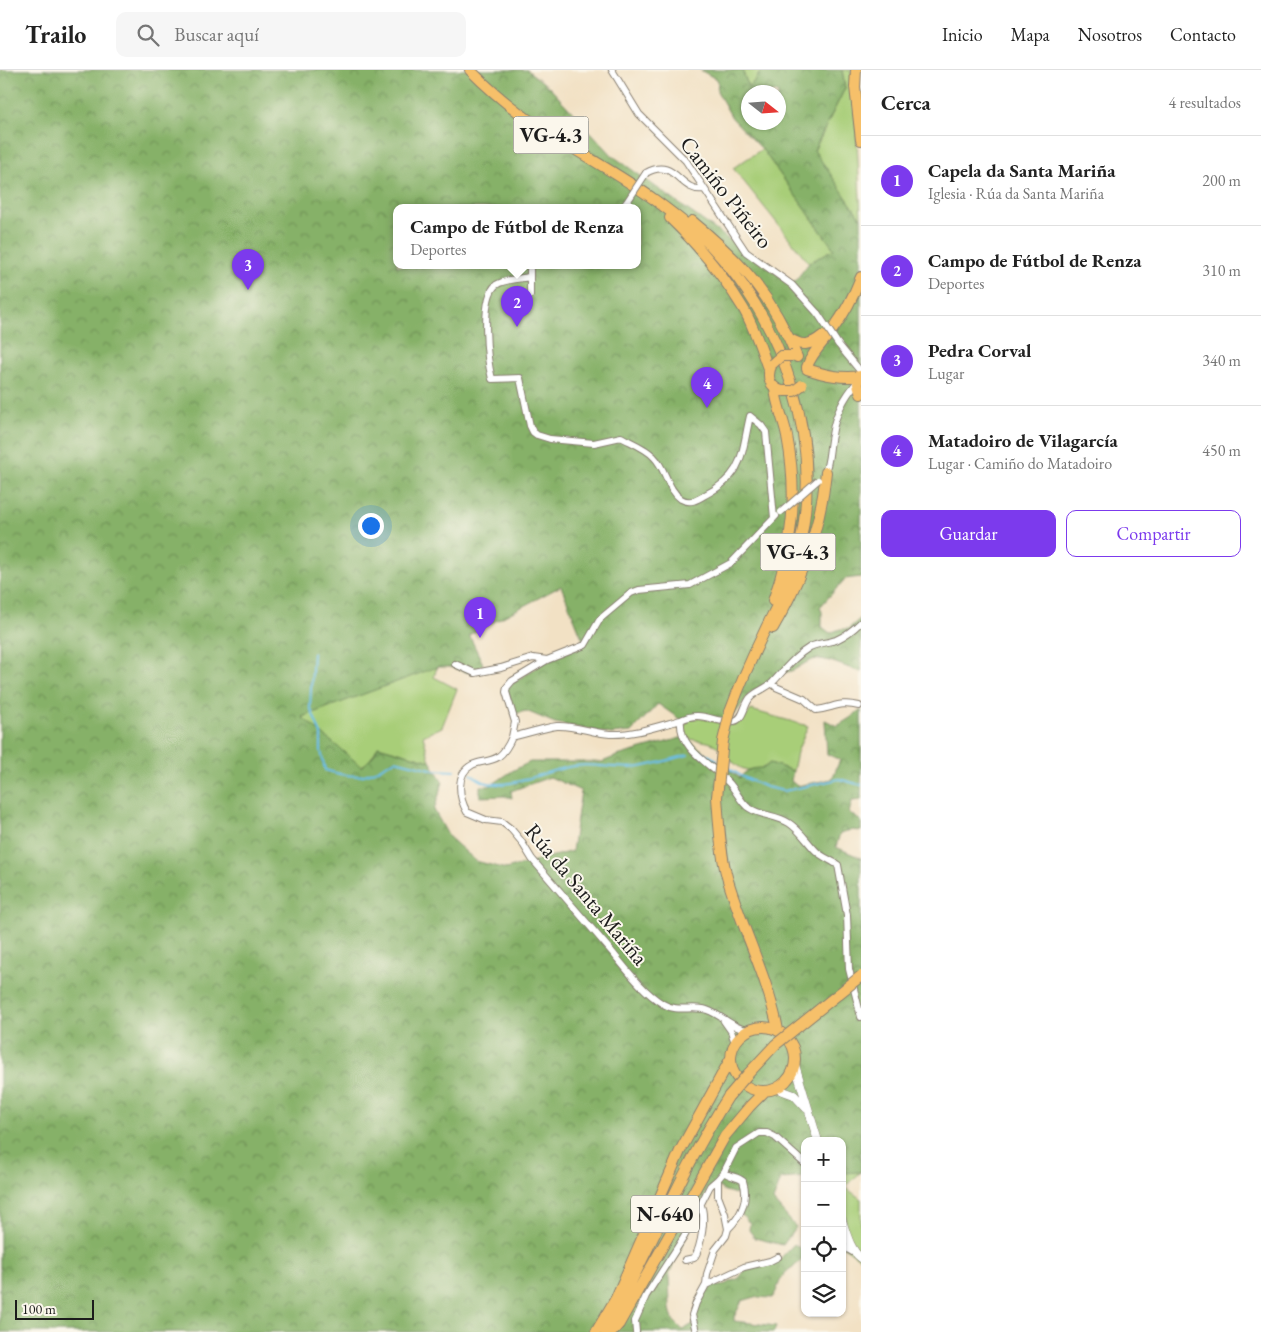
<!DOCTYPE html>
<html lang="es">
<head>
<meta charset="utf-8">
<style>
	:root { --surface:#fff; --page:#f6f6f6; --text:#222; --muted:#767676; --line:#e0e0e0; --accent:#7c3aed }
	body { margin:0; font-family:"EB Garamond",serif; background:var(--page); color:var(--text) }
	.controls { position:absolute; right:15px; bottom:15px; display:grid; overflow:hidden; border-radius:10px; box-shadow:0 1px 4px #0004 }
	.controls button { width:45px; height:45px; display:grid; place-items:center; padding:0; border:0; border-bottom:1px solid var(--line); background:var(--surface); color:var(--text); font:25px sans-serif }
	.compass { position:absolute; left:741px; top:15px; width:45px; height:45px; border-radius:50%; background:var(--surface); box-shadow:0 1px 4px #0004; rotate:107deg }
	.scale { position:absolute; left:15px; bottom:12px; width:79px; box-sizing:border-box; padding-left:5px; border:2px solid #1c1c1c; border-top:0; font-size:14px; line-height:18px; white-space:nowrap; color:#1c1c1c; -webkit-text-stroke:4px #fbf7ec; paint-order:stroke }
	.you { position:absolute; left:370px; top:455px; width:18px; height:18px; margin:-12px; border:4px solid #fff; border-radius:50%; background:#1a73e8; box-shadow:0 0 0 8px #1a73e833 }
	.badge { display:grid; place-items:center; width:32px; height:32px; border-radius:50%; background:var(--accent); color:#fff; font-size:16px; font-weight:700 }
	.pin { position:absolute; translate:-50% -41px; filter:drop-shadow(0 1px 2px #0008) }
	.pin::after { content:''; position:absolute; top:26px; width:18px; height:15px; background:inherit; clip-path:polygon(0 0,100% 0,50% 100%) }
	.popup { position:absolute; left:393px; top:134px; width:248px; height:65px; box-sizing:border-box; display:grid; place-content:center; border-radius:10px; background:var(--surface); filter:drop-shadow(0 1px 4px #0005); font-size:16px; white-space:nowrap; color:var(--muted) }
	.popup b { font-size:19px; color:var(--text) }
	.popup::after { content:''; position:absolute; left:50%; top:100%; margin-left:-10px; border:10px solid transparent; border-top-color:var(--surface) }
	.list { margin:0; padding:0; list-style:none }
	h2 { display:flex; justify-content:space-between; align-items:center; height:65px; margin:0; padding:0 20px; font-size:21px }
	h2 small { font-size:16px; font-weight:400; color:var(--muted) }
	.list li { display:grid; grid-template-columns:32px 1fr auto; gap:15px; align-items:center; box-sizing:border-box; height:90px; padding:0 20px; border-top:1px solid var(--line) }
	.list b { display:block; font-size:19px; white-space:nowrap }
	.list p { margin:0; font-size:16px; white-space:nowrap; color:var(--muted) }
	.list em { font-size:16px; font-style:normal; color:var(--muted) }
	.actions { display:flex; gap:10px; padding:15px 20px }
	.actions a { flex:1; padding:11px 0; border:1px solid var(--accent); border-radius:10px; text-align:center; font-size:18px; color:var(--accent) }
	.actions .main { background:var(--accent); color:#fff }
	.icon { flex:none; width:28px; height:28px; fill:none; stroke:currentColor; stroke-width:2; stroke-linecap:round; stroke-linejoin:round }
	.map { position:relative; flex:none; width:861px; height:1262px; overflow:hidden }
	header { display:flex; align-items:center; gap:30px; box-sizing:border-box; height:70px; padding:0 25px; background:var(--surface); border-bottom:1px solid var(--line) }
	header strong { font-size:24px }
	nav { display:flex; gap:28px; margin-inline-start:auto; font-size:18px }
	.search { width:350px; height:45px; background:var(--page); display:flex; align-items:center; gap:12px; box-sizing:border-box; padding:0 18px; border-radius:10px; color:var(--muted); font-size:19px }
	main { display:flex }
	aside { flex:1; background:var(--surface) }
	.map>svg:first-child { display:block }
	.green { fill:#a8ce78; stroke:#62754a }
	.forest { fill:url(#forest-crowns); stroke:#516642; fill-rule:evenodd }
	.lines { fill:none; stroke-linecap:round; stroke-linejoin:round }
	.stream { stroke:#6bbee7; stroke-width:2 }
	.minor-casing { stroke:#877e70; stroke-width:8 }
	.tertiary-casing { stroke:#877e70; stroke-width:9 }
	.primary-casing { stroke:#877e70; stroke-width:12 }
	.trunk-casing { stroke:#877e70; stroke-width:12 }
	.minor { stroke:#fff; stroke-width:6 }
	.tertiary { stroke:#fff; stroke-width:8 }
	.primary { stroke:#f6c06b; stroke-width:10 }
	.trunk { stroke:#f6c06b; stroke-width:10 }
	.minor-bridge-casing { stroke:#877e70; stroke-width:8; stroke-linecap:butt }
	.primary-bridge-casing { stroke:#877e70; stroke-width:12; stroke-linecap:butt }
	.trunk-bridge-casing { stroke:#877e70; stroke-width:12; stroke-linecap:butt }
	.minor-bridge { stroke:#fff; stroke-width:6 }
	.primary-bridge { stroke:#f6c06b; stroke-width:10 }
	.trunk-bridge { stroke:#f6c06b; stroke-width:10 }
	.labels { text-anchor:middle; stroke-width:4; stroke-linejoin:round; paint-order:stroke }
	.shield { fill:#fbf7ec; stroke:#5f5e5a; stroke-width:1 }
	.shield-label { font-size:21px; font-weight:bold; fill:#1c1c1c }
	.street-label { font-size:22px; fill:#1c1c1c; stroke:#fbf7ec }
</style>
</head>
<body>
<header>
<strong>Trailo</strong>
<div class="search"><svg class="icon" aria-label="search" viewBox="0 0 24 24"><circle cx="10" cy="10" r="6"/><path d="M15 15l6 6"/></svg>Buscar aquí</div>
<nav><a>Inicio</a><a>Mapa</a><a>Nosotros</a><a>Contacto</a></nav>
</header>
<main>
<div class="map">
<svg width="861" height="1262" viewBox="0 0 861 1262">
	<defs>
		<pattern id="forest-crowns" width="20" height="18" patternUnits="userSpaceOnUse" patternTransform="scale(1.25)"><rect width="20" height="18" fill="#86b168"/><path d="M2 6a3 3 0 1 1 6 0M12 15a3 3 0 1 1 6 0" fill="none" stroke="#6d8f55"/></pattern>
	</defs>
	<rect width="100%" height="100%" fill="#fbf7ec"/>
	<filter id="ink" filterUnits="userSpaceOnUse"><feTurbulence type="fractalNoise" baseFrequency=".02" numOctaves="2"/><feDisplacementMap in="SourceGraphic" scale="10" xChannelSelector="R" yChannelSelector="G"/><feConvolveMatrix kernelMatrix="1 2 1 2 8 2 1 2 1" color-interpolation-filters="sRGB"/></filter>
	<filter id="wash" filterUnits="userSpaceOnUse"><feTurbulence type="fractalNoise" baseFrequency=".0096" numOctaves="4" result="noise"/><feDisplacementMap in="SourceGraphic" scale="20" xChannelSelector="R" yChannelSelector="G"/><feGaussianBlur stdDeviation="1.12" result="paint"/><feColorMatrix in="noise" values="0 0 0 0 0 0 0 0 0 0 0 0 0 0 0 0 0 1.4 0 .05"/><feComposite in="paint" operator="in"/></filter>
	<g filter="url(#wash)">
		<rect width="100%" height="100%" fill="#f2e1c4"/>
		<path class="green" d="M742 0H762L749 18Z
			M842 0H851L856 53 861 149 814 81 845 18Z
			M762 79 834 179 809 193 733 98Z
			M437 597 434 607 457 619 442 657 423 666 430 691 378 676C368 697 362 697 341 699L300 644Z
			M751 640 808 656 797 682 793 701 770 693C764 698 761 699 753 700 733 702 727 679 711 673 702 670 693 671 684 667L683 658 690 649C719 644 730 671 751 640Z
			M842 1102H861L845 1117 861 1129V1189L842 1176Z"/>
		<path class="forest" d="M0 0H527L549 17 613 86 792 215 809 193 834 179 762 79 732 48 717 21 718 10 700 0H742L749 18 762 0H842L845 18 814 80 861 149V507L845 509 820 537 822 542V557L830 563 840 559H848L861 548V602C851 599 828 589 819 589 804 589 796 604 782 602L767 615 751 622 735 644H727L721 650 698 645 681 650 658 634 631 662 611 664 555 653 526 641 513 644 507 617 547 590 585 575 561 516 469 565 483 594 473 604 449 597H437L302 647 362 697 374 685 378 676 430 691 443 712 434 740 449 767 476 791 506 799 572 781 581 721 550 707 511 721 512 728 504 726 480 727V716H490L512 701 530 692H602L617 686 684 667 740 708C746 699 753 698 764 698L770 693 793 701 791 711 797 716 832 709 840 690 827 684 825 650 837 656 850 648 861 639V730L852 731 849 743 861 751V761L851 760 840 763 836 777 861 788V1102L842 1103V1071H805V1107L781 1109 773 1131 796 1157 783 1175 755 1168 749 1160 750 1153C734 1140 744 1139 739 1125L722 1120 720 1117H709L669 1204 670 1239 673 1250 683 1260 693 1254 697 1236 704 1222 711 1216H721L739 1208 746 1199 780 1189 794 1174 805 1182C801 1197 790 1195 783 1206 778 1212 778 1221 772 1228L755 1227 742 1231 734 1247V1251L776 1256 774 1262H0ZM748 22H778V52H748ZM397 138H637V196H397Z"/>
		<g class="lines">
			<path class="stream" d="M313 583 310 637 321 664V681L325 700C358 710 365 708 395 690L435 700 454 701
				M702 682 717 690
				M725 696 743 707 766 717 784 721 839 709 861 715
				M471 704C475 707 480 710 484 712 511 721 547 699 574 696 596 693 618 700 640 697 656 694 672 689 688 685"/>
		</g>
	</g>
	<g filter="url(#ink)">
		<g class="lines">
			<defs>
				<path id="minor" d="M612 0 639 44 686 91 746 182 792 215 818 244
					M646 103C676 86 679 123 704 119
					M622 138 627 132
					M530 196V225
					M529 207C520 209 504 209 496 215 480 228 487 290 492 309L520 308 530 356 533 362 537 365 550 369 594 373 621 367C632 373 646 378 654 387 666 399 667 419 681 429 690 434 697 430 705 425 744 405 741 385 750 346L761 355 766 362 774 448
					M838 274 861 302
					M824 404C830 393 829 377 832 365 835 344 845 326 858 311
					M861 552C854 559 845 566 836 570 827 573 818 573 810 577 795 586 785 599 773 612 767 618 757 621 751 627 744 633 744 650 734 651 714 654 702 639 681 650 678 680 713 695 730 714 736 721 742 734 749 738 761 746 777 745 789 753 800 760 807 772 816 781 822 787 831 790 838 795L847 845 849 899 861 947
					M455 594 475 603 501 598 533 588 547 590
					M772 613 776 617 804 629 816 640C834 638 839 631 859 636
					M681 650C659 656 634 665 610 664 592 663 574 655 557 656 542 658 526 664 512 667L515 652 506 622 507 617 512 611 547 590 585 575 600 549 631 523 639 520 690 515 731 493 776 446
					M512 667C509 674 505 682 498 687 490 692 480 691 472 695 455 704 459 728 467 742L486 750 502 752 511 759 521 771 532 789C559 820 585 851 612 882 627 900 643 922 663 934 678 943 692 935 707 940 722 945 733 959 748 960
					M724 951 731 961 735 973
					M724 1102C729 1107 737 1106 743 1111 749 1129 741 1146 728 1159
					M842 1176 856 1184
					M685 1190 694 1188C701 1178 707 1144 700 1134
					M706 1215 707 1204 715 1180 726 1166 728 1159 725 1144 718 1126V1109
					M636 1262 635 1251 646 1226 684 1167 710 1116 718 1109 724 1102 736 1078 759 1063H767L775 1067 805 1094
					M696 1262 692 1245 696 1233 706 1215 744 1197 770 1191 778 1187"/>
				<path id="tertiary" d="M795 995 818 1071
					M775 1018 794 1025 806 1038
					M842 1150C846 1162 850 1180 861 1188"/>
				<path id="primary" d="M856 0 855 17 861 70
					M790 269C802 277 811 275 822 266
					M772 294C766 306 769 317 782 321
					M807 297C812 282 824 272 833 259 845 243 854 225 861 207
					M807 299C825 305 842 309 861 306
					M861 306 858 314 861 324"/>
				<path id="trunk" d="M470 0C492 22 516 42 542 59 579 83 619 104 655 130 674 144 694 159 711 176 785 255 824 372 799 478 792 508 778 533 765 560 752 587 740 614 730 642
					M670 148C697 174 723 205 743 238 755 258 761 280 769 301
					M692 151C742 192 773 227 797 287
					M773 531C793 475 798 424 787 366 784 350 776 334 775 318
					M773 558C801 510 821 458 826 402
					M717 727C719 753 720 781 727 807 742 859 768 907 778 960
					M731 989a32 32 0 1 1 64 0a32 32 0 1 1-64 0Z
					M596 1262 616 1228 680 1081 731 988
					M605 1262C648 1185 680 1102 728 1027
					M612 1262 619 1254 725 1066 750 1036 765 1021"/>
			</defs>
			<use href="#minor" class="minor-casing"/>
			<use href="#tertiary" class="tertiary-casing"/>
			<use href="#primary" class="primary-casing"/>
			<use href="#trunk" class="trunk-casing"/>
			<use href="#minor" class="minor"/>
			<use href="#tertiary" class="tertiary"/>
			<use href="#primary" class="primary"/>
			<use href="#trunk" class="trunk"/>
			<defs>
				<path id="minor-bridge" d="M627 132 646 103
					M818 244 838 274
					M781 442 818 410"/>
				<path id="primary-bridge" d="M772 294 781 286H792
					M784 321H794L802 315"/>
				<path id="trunk-bridge" d="M717 727 723 671 730 642
					M728 1027 747 1005 775 975 861 906"/>
			</defs>
			<use href="#minor-bridge" class="minor-bridge-casing"/>
			<use href="#primary-bridge" class="primary-bridge-casing"/>
			<use href="#trunk-bridge" class="trunk-bridge-casing"/>
			<use href="#minor-bridge" class="minor-bridge"/>
			<use href="#primary-bridge" class="primary-bridge"/>
			<use href="#trunk-bridge" class="trunk-bridge"/>
		</g>
	</g>
	<g class="labels">
		<g class="shield">
			<rect x="513.5" y="46.5" width="75" height="37" rx="4"/>
			<rect x="760.5" y="463.5" width="75" height="37" rx="4"/>
			<rect x="631" y="1125.5" width="68" height="37" rx="4"/>
		</g>
		<g class="shield-label">
			<text x="551" y="72">VG-4.3</text>
			<text x="798" y="489">VG-4.3</text>
			<text x="665" y="1151">N-640</text>
		</g>
		<g class="street-label">
			<text transform="translate(727 122) rotate(52)" y="8">Camiño Piñeiro</text>
			<text transform="translate(587 824) rotate(50)" y="8">Rúa da Santa Mariña</text>
		</g>
	</g>
</svg>
<div class="controls">
<button>+</button>
<button>−</button>
<button><svg class="icon" aria-label="locate" viewBox="0 0 24 24"><circle cx="12" cy="12" r="6"/><path d="M12 2v4M12 18v4M2 12h4M18 12h4"/></svg></button>
<button><svg class="icon" aria-label="layers" viewBox="0 0 24 24"><path d="M12 4l9 5-9 5-9-5zM3 14l9 5 9-5"/></svg></button>
</div>
<svg class="compass" viewBox="-18 -18 36 36"><path d="M0-13l5 13h-10z" fill="#e53935"/><path d="M0 13l5-13h-10z" fill="#767676"/></svg>
<div class="scale">100 m</div>
<div class="you"></div>
<div class="pin badge" style="left:480px;top:568px">1</div>
<div class="pin badge" style="left:517px;top:257px">2</div>
<div class="popup"><b>Campo de Fútbol de Renza</b>Deportes</div>
<div class="pin badge" style="left:248px;top:220px">3</div>
<div class="pin badge" style="left:707px;top:338px">4</div>
</div>
<aside>
<h2>Cerca<small>4 resultados</small></h2>
<ul class="list">
<li><span class="badge">1</span><div><b>Capela da Santa Mariña</b><p>Iglesia · Rúa da Santa Mariña</p></div><em>200 m</em></li>
<li><span class="badge">2</span><div><b>Campo de Fútbol de Renza</b><p>Deportes</p></div><em>310 m</em></li>
<li><span class="badge">3</span><div><b>Pedra Corval</b><p>Lugar</p></div><em>340 m</em></li>
<li><span class="badge">4</span><div><b>Matadoiro de Vilagarcía</b><p>Lugar · Camiño do Matadoiro</p></div><em>450 m</em></li>
</ul>
<div class="actions"><a class="main">Guardar</a><a>Compartir</a></div>
</aside>
</main>
</body>
</html>
